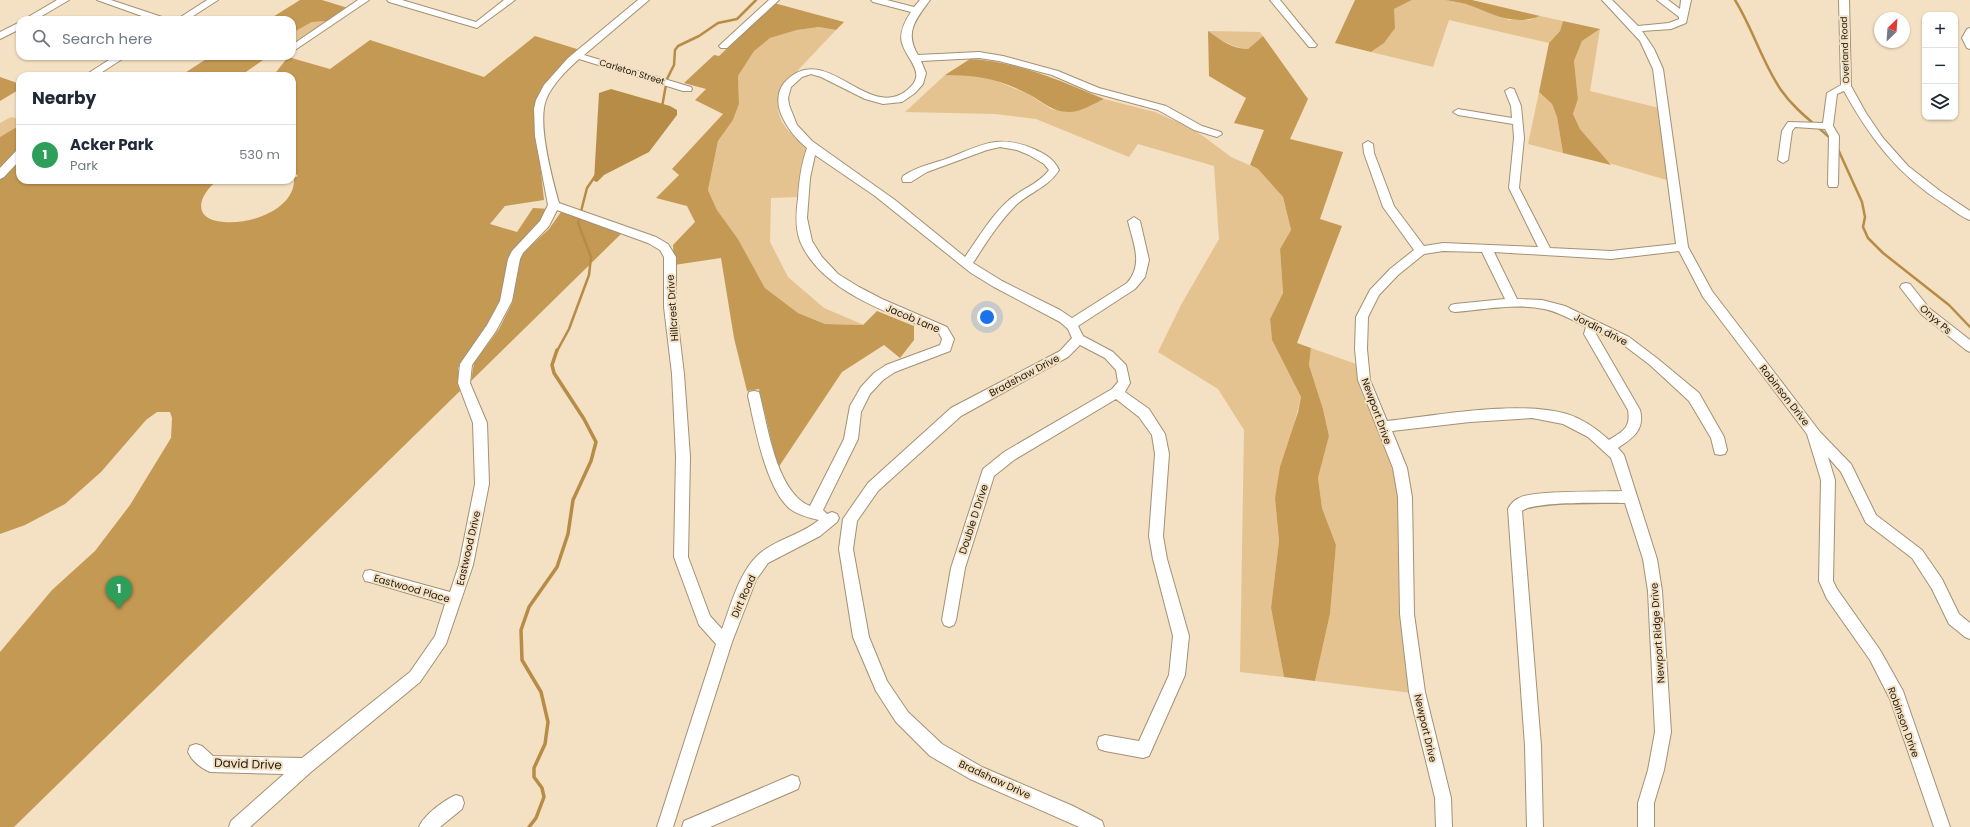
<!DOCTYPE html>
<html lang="en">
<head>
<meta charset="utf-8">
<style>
	:root { --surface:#fff; --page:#f2f2f3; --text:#1f2937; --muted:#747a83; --line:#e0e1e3; --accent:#7a63de }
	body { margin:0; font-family:Poppins,sans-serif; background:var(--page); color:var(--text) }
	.controls { position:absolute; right:12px; top:12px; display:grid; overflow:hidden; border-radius:8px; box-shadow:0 1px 3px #0004 }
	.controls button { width:36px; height:36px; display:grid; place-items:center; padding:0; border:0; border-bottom:1px solid var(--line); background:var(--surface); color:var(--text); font:20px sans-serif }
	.compass { position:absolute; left:1874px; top:12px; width:36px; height:36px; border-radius:50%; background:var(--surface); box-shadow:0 1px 3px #0004; rotate:25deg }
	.you { position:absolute; left:987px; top:317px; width:14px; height:14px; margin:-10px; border:3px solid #fff; border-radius:50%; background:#1a73e8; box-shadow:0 0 0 6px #1a73e833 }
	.badge { display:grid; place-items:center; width:26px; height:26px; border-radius:50%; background:var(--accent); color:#fff; font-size:13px; font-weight:700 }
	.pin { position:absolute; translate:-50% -33px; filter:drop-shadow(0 1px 2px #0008) }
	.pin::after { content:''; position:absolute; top:21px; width:14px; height:12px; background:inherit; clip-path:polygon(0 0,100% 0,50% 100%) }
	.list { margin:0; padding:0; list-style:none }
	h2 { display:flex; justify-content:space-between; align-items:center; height:52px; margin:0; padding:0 16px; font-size:17px }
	h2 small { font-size:13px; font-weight:400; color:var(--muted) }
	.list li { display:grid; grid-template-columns:26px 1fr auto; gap:12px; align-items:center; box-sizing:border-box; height:60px; padding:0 16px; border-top:1px solid var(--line) }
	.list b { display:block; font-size:15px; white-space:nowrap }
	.list p { margin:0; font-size:13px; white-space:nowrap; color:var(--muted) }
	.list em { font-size:13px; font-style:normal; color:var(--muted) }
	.icon { flex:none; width:22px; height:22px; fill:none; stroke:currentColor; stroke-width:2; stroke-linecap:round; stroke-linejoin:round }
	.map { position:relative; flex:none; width:1970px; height:827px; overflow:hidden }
	.search { position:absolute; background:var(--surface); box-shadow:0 1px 3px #0004; left:16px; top:16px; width:280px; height:44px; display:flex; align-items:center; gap:10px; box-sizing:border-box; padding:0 14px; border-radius:12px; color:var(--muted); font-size:15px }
	.panel { position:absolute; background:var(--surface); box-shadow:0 1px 3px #0004; left:16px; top:72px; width:280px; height:112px; border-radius:12px }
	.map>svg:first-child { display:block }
	.green { fill:#e4c390 }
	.forest { fill:#c49953 }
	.water { fill:#b78c46 }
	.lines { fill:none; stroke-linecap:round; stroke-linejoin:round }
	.stream-far1 { stroke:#b78c46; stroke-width:2.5 }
	.stream { stroke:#b78c46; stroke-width:3.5 }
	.minor-casing { stroke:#a39174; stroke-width:2 }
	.minor { fill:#fff; fill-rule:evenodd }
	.labels { text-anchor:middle; stroke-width:4; stroke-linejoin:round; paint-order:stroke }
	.far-street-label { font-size:9px; fill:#211a0f; stroke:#f4e0c2 }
	.street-label { font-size:10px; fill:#211a0f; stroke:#f4e0c2 }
	.near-street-label { font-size:12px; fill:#211a0f; stroke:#f4e0c2 }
</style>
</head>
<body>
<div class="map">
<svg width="1970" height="827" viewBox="0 0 1970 827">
	<rect width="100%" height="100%" fill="#f4e0c2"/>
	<path class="green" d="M1412 0H1444L1464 3 1509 20H1529L1540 16 1563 21 1560 31 1549 43 1449 20 1433 67 1371 52 1384 43 1394 9Z
		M329 21 292 46V33L312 22Z
		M819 27 836 30 782 87C771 117 785 129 806 147L799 197 771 198 770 242 788 277 824 308 864 325 825 324 798 313 765 288 738 239 717 210 708 190 718 141 733 120 739 104 738 76 754 50 770 38 797 30Z
		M1600 29 1590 91 1659 108 1670 181 1609 163 1580 129 1573 114 1578 99 1574 61 1582 41Z
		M1208 31 1260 32 1263 36 1248 49C1232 48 1221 40 1208 31Z
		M945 75H976L994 80 1028 94 1051 109 1070 112 1083 109 1104 99 1155 112 1182 124 1203 136 1231 157 1258 169 1283 197 1291 230 1280 249 1283 293 1270 319 1272 340 1301 397 1275 498 1279 541 1271 608 1284 677 1240 672 1244 430 1218 389 1158 352 1181 305 1219 239 1214 166 1138 144 1129 157 1036 119 995 114 905 112Z
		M1539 92 1552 104 1557 117 1563 153 1528 144Z
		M11 117 20 119V125L0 137V123Z
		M1311 348 1356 364 1361 391 1388 453 1399 492 1403 642 1412 693 1315 681 1330 614 1336 545 1322 508 1318 478 1329 436 1323 409 1309 365Z"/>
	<path class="forest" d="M300 0H322L348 8 329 21 312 22 292 33V20H268Z
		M1355 0H1412L1394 9 1395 28 1384 43 1371 52 1335 43Z
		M1444 0H1472L1540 16C1512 27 1492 13 1466 4 1459 2 1451 1 1444 0Z
		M774 3 844 22 836 30 819 27 797 30 770 38 754 51 738 76 739 104 733 120 718 141 708 190 717 210 738 239 765 288 798 313 825 324 863 325 877 311 914 326V340L900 358 884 345 842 372 778 468 759 389 747 391 734 338 721 258 674 265 673 245 695 222 687 206 656 198 679 175 672 169 723 114 695 100 706 89 684 83 714 55 719 56Z
		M1563 21 1600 29 1582 41 1574 61 1578 99 1573 114 1580 129 1611 165 1563 153 1557 117 1552 104 1539 92 1549 43 1560 31Z
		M1208 31C1221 40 1232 49 1248 49L1263 36 1308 99 1290 139 1343 152 1320 219 1342 226 1297 343 1311 348 1309 365 1323 409 1329 436 1318 478 1322 508 1336 545 1330 614 1315 681 1284 677 1271 608 1279 541 1275 498 1280 467 1298 412 1301 397 1272 340 1270 319 1283 293 1280 249 1291 230 1283 197 1258 169 1250 165 1264 130 1234 123 1246 98 1209 76Z
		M535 36 580 50 555 72 541 89 534 108 544 200 505 206 490 224 517 232 533 208 550 209 540 223 515 249 502 299 487 328 465 356 458 368 460 391 14 827H0V652L52 590 95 551 130 505 171 438 172 418 170 412H157L146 420 101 472 65 504 25 525 0 534V180L20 157V180H218C197 196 192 220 224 222 250 225 296 209 294 178L298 176 292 170V76H273L288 57 330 69 370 40 484 77Z
		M211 56H269L240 76H180Z
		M970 59C1017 61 1061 81 1104 99 1093 104 1081 112 1069 112 1052 112 1042 101 1028 94 999 79 978 75 945 75Z
		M0 77 20 84V89L0 101Z
		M20 125V147L0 170V137Z
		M561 212 623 232 471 381 474 363 499 329 513 301 516 264 523 253 549 229Z"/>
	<path class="water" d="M611 89 670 106 677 110V115L649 152 604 175 597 182 594 181 599 93Z"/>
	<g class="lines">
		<path class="stream-far1" d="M1735 0C1753 29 1762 62 1781 90 1795 110 1814 123 1831 139
			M662 107 667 79 674 65 675 50 678 46 699 36 718 23 737 19 756 0
			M1837 147 1862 202 1865 217 1863 227 1868 238 1883 253 1949 305 1970 327
			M557 351 569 329 589 275 591 257 578 223 587 188 596 175"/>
		<path class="stream" d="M529 827 536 818 544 797 542 788 534 777V768L545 744 548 722 541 692 522 660 521 630 529 607 557 567 568 534 573 500 591 461 596 442 584 419 554 373 552 365 557 350"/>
		<defs>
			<path id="minor" d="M57 0H69L35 20H23Z
				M97 0H111L165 18 167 20H153Z
				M207 0H218L187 20H176Z
				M358 0H369L292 52V45Z
				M387 0H402L476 22 504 0H515L477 28 389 2Z
				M638 0H649L584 55 691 87 692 89 691 91H683L579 59C567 70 552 84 546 100 537 123 552 178 559 203L656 237 668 244 676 257V307L684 374 690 457 688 557 710 616 722 629C731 605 739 573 758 555 774 540 801 535 819 520 810 518 798 515 790 509 766 489 755 427 748 396L749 392 754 391 759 392 760 396C768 428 777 493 810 506L844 439 850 406 861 387 874 373 886 365 940 345 942 339 939 333C892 314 821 292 800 241 795 227 796 213 798 199 799 181 801 165 807 148 796 139 787 128 781 114 777 104 777 92 784 83 825 38 866 121 906 91 929 74 907 61 902 43 899 32 905 21 911 12L873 2 871 0H887L914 7 920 0H930C916 19 904 32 918 55L979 52 1003 56 1058 71 1099 88 1166 106 1202 126 1221 132 1222 134 1217 137 1194 130 1158 110 1091 92 1052 75 999 61 979 58 921 61 926 73 923 84 915 93 902 102 883 104 865 99 821 77 811 74 802 77 791 87 788 98 789 105 797 125 812 141 895 200 965 257C979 237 991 216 1009 200 1021 189 1039 184 1049 170L1044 164 1029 155 1017 150 1000 147 987 150 927 172 911 182H903L902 179 903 176C916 167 931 164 946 159 981 146 996 133 1034 149 1045 154 1054 159 1059 170 1049 187 1030 192 1016 205 999 222 986 243 973 263L1002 281 1060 310 1072 318 1127 283C1144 264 1133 243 1128 221L1134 217 1140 221 1149 260 1145 277 1135 289 1078 326 1083 336 1113 352 1126 365 1130 383 1125 392 1149 409 1165 434 1169 454 1163 536 1167 559 1189 636 1185 675 1149 756 1143 758 1105 751 1099 749 1097 743 1099 737 1105 735 1139 741 1169 675 1173 636 1153 559 1149 536 1155 454 1152 435 1139 417 1116 399 1014 460 994 476 965 568 956 620 954 625 949 627 944 625 942 620 951 568 983 469 1004 452 1112 389 1118 382 1116 370 1105 358 1080 345 1068 357 961 416 878 491 857 521 853 549 869 637 887 681 908 712 942 744 982 767 1073 806 1102 821 1104 827H1079L970 779 930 756 896 722 876 691 853 637 839 549 843 519 868 483 951 408 1060 351 1072 338 1068 329 1060 322 994 287 971 273 875 196 815 155 810 178 807 218 812 241 822 257 838 274 859 287 882 299 947 327 954 339 950 351 895 372 883 380 870 394 861 412 858 439 823 510 827 514 832 512 837 514 839 518 837 522 820 536 768 563 756 580 732 642 673 827H657L716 644 699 625 674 557 676 457 672 374 664 307V257L660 250 648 243 557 210 549 226 523 253 520 259 512 301 496 331 472 365 470 383 487 423 489 484 473 565 446 644 420 682 311 772 250 827H229L231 821 284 774 210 772C201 768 192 761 188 752L190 746 196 744 202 746 213 756 302 758 410 672 435 636 445 604 370 582 365 581 363 576 365 571 370 570 450 592 459 565 475 484 473 423 458 383 460 364 487 325 500 301 508 259 512 251 540 221 548 205 535 136 534 109 536 100 544 85 568 58Z
				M769 0H779L727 48H721L719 46 721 44Z
				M1270 0H1280L1315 43 1317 45 1315 47H1309Z
				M1602 0H1612L1638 26 1669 23 1679 19V17L1657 0H1668L1680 9 1681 0H1691L1686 23 1671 29 1642 31 1654 49 1663 69 1688 247 1712 291 1820 432 1851 464 1876 515 1922 550 1942 579 1959 614 1970 623V639L1965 637 1949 624 1932 589 1912 558 1866 523 1841 472 1828 457 1835 480 1833 581 1837 589 1880 650 1903 691 1950 827H1934L1890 699 1870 660 1827 599 1819 581 1821 480 1807 434 1703 297 1679 251 1611 259 1494 252 1517 299 1542 300 1565 306 1629 337 1658 359 1699 393 1724 437 1727 450 1725 454 1720 455 1715 454 1711 438 1689 401 1650 365 1621 343 1597 332 1596 334 1640 410C1645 430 1633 438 1618 448L1624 455 1657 559 1662 591 1671 732 1664 770 1654 803V827H1638V803L1648 770 1655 732 1648 591 1643 559 1625 503C1606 503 1534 501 1522 511L1541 746 1543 827H1527L1525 746 1508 509C1510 505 1514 500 1519 498 1533 490 1602 492 1622 491L1611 458 1588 437 1563 424 1532 418 1470 422 1392 431 1407 468 1412 497 1414 614 1425 692 1451 798 1452 827H1436L1435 798 1409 692 1400 614 1398 497 1393 468 1358 380 1355 349 1356 317 1370 290 1390 269 1414 250 1383 207 1364 153 1363 144 1368 141 1373 144 1374 153 1394 206 1424 246 1443 243 1538 247 1509 188 1514 138 1513 124 1458 115 1453 112 1458 109 1512 118 1511 106 1505 91 1510 88 1514 89 1521 106 1524 138 1519 188 1550 248 1611 251 1676 244 1653 69 1640 41ZM1443 251 1482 252 1505 299 1455 304 1451 305 1449 308 1451 311 1455 312C1483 310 1516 303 1544 309 1559 312 1572 320 1586 327L1584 334 1628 410C1631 428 1623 431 1609 440 1597 429 1583 419 1567 414 1518 400 1440 415 1387 421L1370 380 1367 349 1368 317 1379 295 1398 275 1424 254Z
				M1839 0H1849L1851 86 1866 113 1883 138 1908 166 1940 191 1970 211V220C1961 217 1952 209 1944 204 1898 175 1870 138 1844 91L1837 94 1833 126 1839 136 1838 184 1837 187H1829L1828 184 1829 136 1825 129 1795 127 1792 131 1788 160 1783 163 1778 160 1782 131 1788 122 1823 123 1827 93 1841 85Z
				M20 22V29L0 39V32Z
				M1970 28V49L1967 48 1962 38 1967 29Z
				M115 56H127L96 76H84Z
				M20 150V160L4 177 0 179V168L16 151Z
				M1906 283 1910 284 1929 308 1970 340V352L1966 350 1921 314 1900 287 1902 284Z
				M792 775 798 777 800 783 798 789 710 827H682L684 821Z
				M456 795 462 797 464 803 462 809 440 827H419C424 815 444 800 456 795Z"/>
		</defs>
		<use href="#minor" class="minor-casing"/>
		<use href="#minor" class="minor"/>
	</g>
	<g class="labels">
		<g class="far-street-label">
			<text transform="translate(1845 50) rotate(-92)" y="3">Overland Road</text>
			<text transform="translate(632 72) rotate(17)" y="3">Carleton Street</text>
		</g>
		<g class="street-label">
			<text transform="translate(672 308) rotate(-94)" y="4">Hillcrest Drive</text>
			<text transform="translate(913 318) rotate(23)" y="4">Jacob Lane</text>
			<text transform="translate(1936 319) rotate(42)" y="4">Onyx Ps</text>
			<text transform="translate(1601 329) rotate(27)" y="4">Jordin drive</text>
			<text transform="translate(1024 375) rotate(-28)" y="4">Bradshaw Drive</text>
			<text transform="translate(1785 395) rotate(52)" y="4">Robinson Drive</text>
			<text transform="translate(1377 411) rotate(70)" y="4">Newport Drive</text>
			<text transform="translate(973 519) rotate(-72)" y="4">Double D Drive</text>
			<text transform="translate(468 548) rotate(-77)" y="4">Eastwood Drive</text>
			<text transform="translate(412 588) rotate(16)" y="4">Eastwood Place</text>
			<text transform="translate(743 596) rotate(-66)" y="4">Dirt Road</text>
			<text transform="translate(1657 633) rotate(-94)" y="4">Newport Ridge Drive</text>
			<text transform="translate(1904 722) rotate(70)" y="4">Robinson Drive</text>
			<text transform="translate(1426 728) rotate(77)" y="4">Newport Drive</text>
			<text transform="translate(995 779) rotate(25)" y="4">Bradshaw Drive</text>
		</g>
		<g class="near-street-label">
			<text transform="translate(248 764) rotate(2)" y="4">David Drive</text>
		</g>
	</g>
</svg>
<div class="controls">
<button>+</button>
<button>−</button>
<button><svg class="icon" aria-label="layers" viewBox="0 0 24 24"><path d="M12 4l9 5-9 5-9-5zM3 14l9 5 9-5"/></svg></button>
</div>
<svg class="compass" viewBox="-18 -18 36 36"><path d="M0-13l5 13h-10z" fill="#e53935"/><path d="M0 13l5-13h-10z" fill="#747a83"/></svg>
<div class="you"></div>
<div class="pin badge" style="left:119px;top:609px;background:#2e9e5b">1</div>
<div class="search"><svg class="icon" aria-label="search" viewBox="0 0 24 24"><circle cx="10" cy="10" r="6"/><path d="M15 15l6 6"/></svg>Search here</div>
<section class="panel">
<h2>Nearby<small></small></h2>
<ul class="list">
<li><span class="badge" style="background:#2e9e5b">1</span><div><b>Acker Park</b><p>Park</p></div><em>530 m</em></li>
</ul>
</section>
</div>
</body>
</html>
